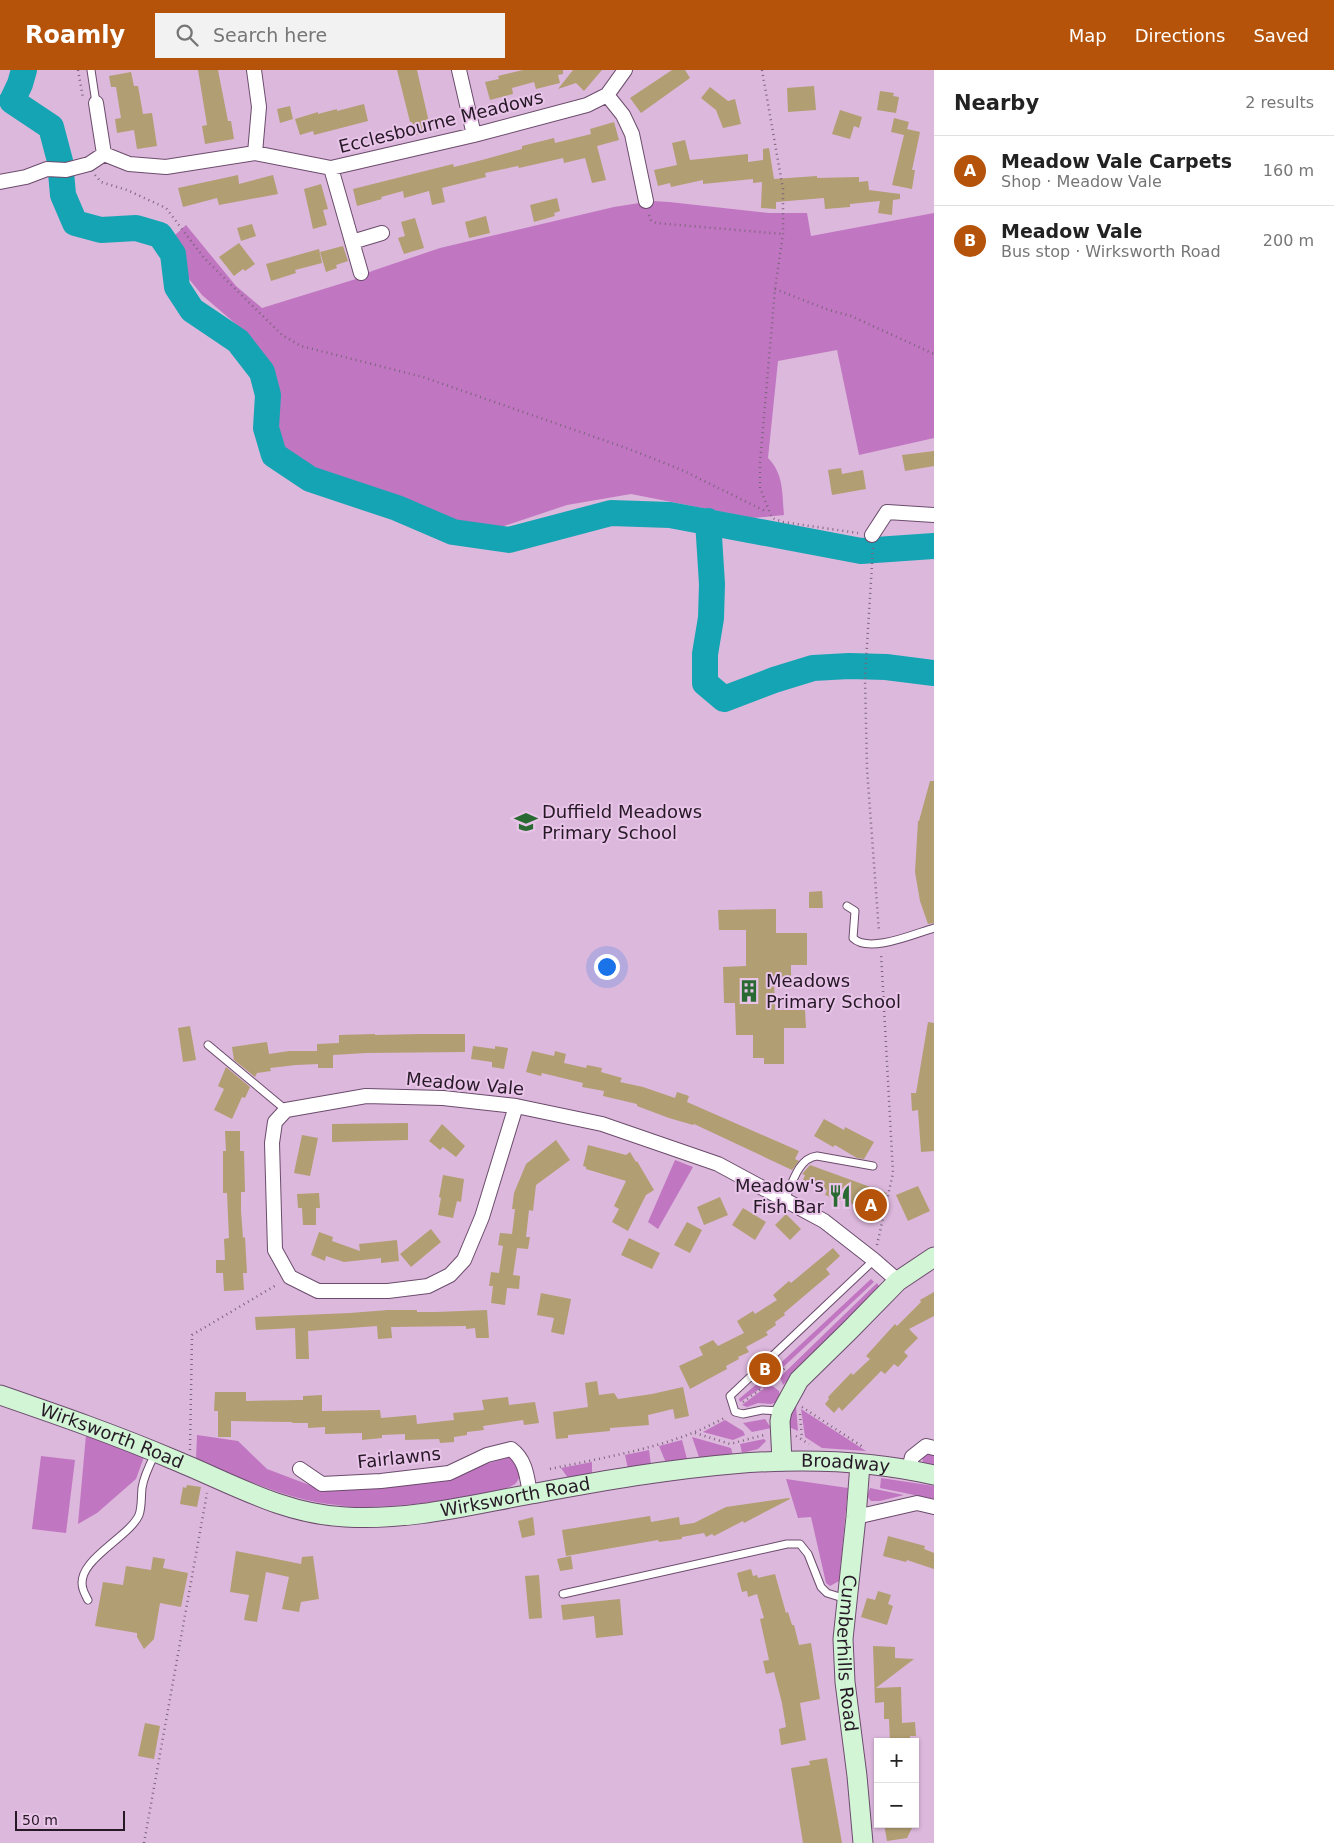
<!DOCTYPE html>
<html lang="en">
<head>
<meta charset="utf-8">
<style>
	:root { --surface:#fff; --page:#f2f2f2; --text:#222; --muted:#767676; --line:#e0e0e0; --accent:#b45309 }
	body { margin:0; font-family:"DejaVu Sans",sans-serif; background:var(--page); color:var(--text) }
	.controls { position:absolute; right:15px; bottom:15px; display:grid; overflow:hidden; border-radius:0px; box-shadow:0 1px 4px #0004 }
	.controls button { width:45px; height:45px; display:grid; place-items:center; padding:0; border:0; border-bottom:1px solid var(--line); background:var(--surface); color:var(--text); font:25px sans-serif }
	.scale { position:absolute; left:15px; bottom:12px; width:110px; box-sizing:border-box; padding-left:5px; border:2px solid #261926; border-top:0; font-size:14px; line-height:18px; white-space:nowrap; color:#261926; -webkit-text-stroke:4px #e9c4e9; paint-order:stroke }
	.you { position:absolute; left:606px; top:896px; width:18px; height:18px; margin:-12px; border:4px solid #fff; border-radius:50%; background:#1a73e8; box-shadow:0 0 0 8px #1a73e833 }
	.badge { display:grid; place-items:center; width:32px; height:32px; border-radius:50%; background:var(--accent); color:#fff; font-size:16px; font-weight:700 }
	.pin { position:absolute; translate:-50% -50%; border:2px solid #fff; box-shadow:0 1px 5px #0006 }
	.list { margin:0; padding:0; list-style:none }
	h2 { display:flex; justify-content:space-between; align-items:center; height:65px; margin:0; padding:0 20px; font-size:21px }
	h2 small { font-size:16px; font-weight:400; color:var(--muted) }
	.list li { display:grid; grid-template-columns:32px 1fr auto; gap:15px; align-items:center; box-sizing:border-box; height:70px; padding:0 20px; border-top:1px solid var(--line) }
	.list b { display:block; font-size:19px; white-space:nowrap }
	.list p { margin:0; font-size:16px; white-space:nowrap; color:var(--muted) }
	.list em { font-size:16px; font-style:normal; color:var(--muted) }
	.icon { flex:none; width:28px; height:28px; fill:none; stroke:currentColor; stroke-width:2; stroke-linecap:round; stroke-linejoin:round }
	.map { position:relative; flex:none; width:934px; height:1773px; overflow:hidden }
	header { display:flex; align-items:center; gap:30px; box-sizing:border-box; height:70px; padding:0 25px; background:var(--accent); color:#fff }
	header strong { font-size:24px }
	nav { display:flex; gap:28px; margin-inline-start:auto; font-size:18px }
	.search { width:350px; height:45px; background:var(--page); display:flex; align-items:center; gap:12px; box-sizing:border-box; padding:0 18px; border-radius:0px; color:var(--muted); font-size:19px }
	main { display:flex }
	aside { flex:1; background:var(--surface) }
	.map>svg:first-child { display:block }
	.green { fill:#c076c1 }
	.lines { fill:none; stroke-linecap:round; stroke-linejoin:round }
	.stream { stroke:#15a4b3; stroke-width:4.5 }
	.river { stroke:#15a4b3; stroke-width:26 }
	.building { fill:#b19e72 }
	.lane-casing { stroke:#6b4c6c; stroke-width:9 }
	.street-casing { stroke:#6b4c6c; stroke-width:16 }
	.secondary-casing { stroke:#6b4c6c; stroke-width:21 }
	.path { stroke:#7c647c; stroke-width:2.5; stroke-dasharray:1 4; stroke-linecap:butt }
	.lane { stroke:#fff; stroke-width:7 }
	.street { stroke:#fff; stroke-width:14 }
	.secondary { stroke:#d2f5d6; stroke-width:19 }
	.labels { text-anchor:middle; stroke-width:4; stroke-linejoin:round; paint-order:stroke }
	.street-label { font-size:18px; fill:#261926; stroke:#e9c4e9 }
	.poi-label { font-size:18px; fill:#261926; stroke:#e9c4e9; text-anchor:start }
</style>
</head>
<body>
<header>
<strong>Roamly</strong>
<div class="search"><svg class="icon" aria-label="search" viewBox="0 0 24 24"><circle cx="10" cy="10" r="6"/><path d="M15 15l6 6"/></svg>Search here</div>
<nav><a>Map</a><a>Directions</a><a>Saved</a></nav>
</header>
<main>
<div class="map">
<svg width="934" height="1773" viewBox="0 0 934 1773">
	<rect width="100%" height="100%" fill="#dcb8dc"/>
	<path class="green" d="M652 131 669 132 769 143H807L811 166 934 143V368L859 385 837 280 778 291 768 388C784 404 782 424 784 445L753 448 631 424 567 435 498 458 458 454 290 391 272 369 275 311 244 261 202 225 189 209 174 166 186 155 236 216 262 238 356 209 372 201 440 178 614 137Z
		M675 1090 693 1097 658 1159 648 1152Z
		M871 1209 874 1212 761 1318 740 1332 739 1329 771 1302Z
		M877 1213 879 1216 783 1315 780 1307Z
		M770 1314 779 1321 780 1326 777 1332 771 1334 758 1333 747 1337 742 1335Z
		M796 1336 798 1361 789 1357 790 1342Z
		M801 1339 866 1381 822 1378 805 1367Z
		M765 1349 771 1358 752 1362 743 1353Z
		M725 1350 743 1361 745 1365 733 1370 703 1362Z
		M86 1365 144 1387 136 1409 97 1443 78 1454Z
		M197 1365 238 1371 267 1399 320 1419 475 1397 510 1387C518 1394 524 1403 516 1413 503 1427 394 1437 371 1437 360 1438 348 1437 337 1435 288 1430 241 1408 196 1389Z
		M692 1367 731 1378 733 1386 699 1387Z
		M764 1369 766 1371 758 1379 742 1383 740 1374Z
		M682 1370 687 1389 666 1393 659 1376Z
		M649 1380 651 1395 628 1399 625 1385Z
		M926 1384 934 1385V1396L923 1392 922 1387Z
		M41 1386 75 1390 66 1463 32 1459Z
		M592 1392V1403L568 1408 561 1398Z
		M881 1408 934 1416V1429L880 1418Z
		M786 1409 848 1418 839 1511 830 1516 826 1513 811 1447 798 1448Z
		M870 1418 904 1425 880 1431H871L867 1426Z"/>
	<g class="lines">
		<path class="stream" d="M0 27 12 31"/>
		<path class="river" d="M24 0 20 14 12 31 51 57 60 91 63 125 75 153 101 160 136 158 160 165 173 184 177 217 192 240 238 271 262 302 268 325 266 358 274 385 310 409 397 438 453 462 509 470 611 443 670 445 861 481 934 476
			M708 451 712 514 711 548 705 584V613L724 629 774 610 813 598 849 596 886 597 934 603"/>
	</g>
	<path class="building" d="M198 0H218L228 51H231L234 69 205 74 202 56 207 55Z
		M397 0H417L431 61 415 65 412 52H410Z
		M523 0H563V4L558 5 560 13 536 19 534 12 512 18 513 24 490 30 485 12 499 9 498 6Z
		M573 0H602L584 21 576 13 558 19Z
		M672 0H685L690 8 641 43 630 28Z
		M131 2 134 16H138L143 44 152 43 157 76 137 79 134 60 117 63 115 49 121 48 116 17H111L109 6Z
		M814 16 816 40 788 42 787 18Z
		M710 17 728 31 735 29 741 54 723 58 716 40 701 28Z
		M880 21 894 23 893 26 899 27 896 43 877 40Z
		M364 34 368 51 314 65 313 61 300 65 295 49 318 42V44L337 39V41Z
		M290 36 293 49 280 53 277 39Z
		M840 40 862 47 859 58 854 56 850 69 832 64Z
		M894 48 909 52 907 59 920 62 912 100H915L912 119 892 115 904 65 891 62Z
		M614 52 619 70 597 76 606 110 592 113 585 88 564 93 563 88 519 98 518 96 485 103 486 107 442 118 445 132 432 135 429 121 404 128 403 121 381 127 382 129 357 136 353 119 453 94 454 97 482 90 522 79V76L554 68 555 73 591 64 590 59Z
		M685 70 690 90 748 84V92L763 90V79L769 78 774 109 817 106V108L859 107V112L868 111 869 120 900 124V129L893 130 892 145 878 143 880 131 850 134V137L825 139 824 128 776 132V139L761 138 762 112 753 113V109L703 114V110L671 117 670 113 658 116 654 100 677 95 672 73Z
		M238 105 239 114 273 105 278 124 219 135 217 128 183 137 178 118Z
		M321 114 328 139 323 140 327 155 313 159 304 119Z
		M557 128 560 141 554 143 555 146 534 152 530 135Z
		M486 146 490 163 469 168 465 152Z
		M415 148 424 178 404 184 398 168 405 166 401 152Z
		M252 154 256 166 241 171 237 158Z
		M239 173 255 194 245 201 243 199 234 206 219 187Z
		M343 176 348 191 336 195 337 198 326 202 320 182Z
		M319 179 322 193 295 200 296 203 271 211 266 194Z
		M934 381V396L905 401 902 385Z
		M841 398 842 404 863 400 866 419 832 425 828 400Z
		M930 711H934V853L928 854 920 831 915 802 918 751H919Z
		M822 821 823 838H809V822Z
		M776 839V863H807V895H791V908L774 909 775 940H805L806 958H784V994H764V988H753V965H736L735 933H724L723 897 746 896V860H719L718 840Z
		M928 952 934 953V1081L921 1082 918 1040 912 1041 911 1023H916Z
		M190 956 196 990 183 992 178 958Z
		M375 964V965L421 964H465V982L366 983 333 985V998H318V994L296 995 270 998 271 1001 257 1003 255 1007 234 990 232 977 267 972 269 984 289 981H317V974L339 973V965Z
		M473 976 495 979V976L508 978 504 999 492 997V992L471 989Z
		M532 981 554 986 555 981 566 984 564 993 586 998 587 995 602 998 601 1002 622 1008 620 1012 643 1017 675 1028 677 1022 689 1026 687 1032 799 1081 795 1089 799 1091 792 1100 694 1054 693 1055 669 1048 637 1036V1034L603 1026 604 1021 582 1017 583 1013 542 1003 541 1006 526 1002Z
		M226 997 250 1017 245 1028 242 1027 232 1049 214 1040 224 1019 218 1016Z
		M824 1049 844 1060 845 1057 874 1072 864 1089 857 1088 835 1075 833 1077 814 1066Z
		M408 1053V1070L332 1072V1054Z
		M442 1054 465 1076 456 1087 443 1077 440 1080 429 1071Z
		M225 1061H240V1081H244L245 1122H241V1141L243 1168 245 1167 247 1203H243L244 1220 224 1221 223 1203H216V1190H225L224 1169 229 1168 227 1123H223V1081H226Z
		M302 1065 318 1068 310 1106 294 1103Z
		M556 1070 570 1090 536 1115 533 1141 529 1140 526 1167H530L528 1179 517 1178 513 1205 520 1206 519 1219 507 1218 505 1235 491 1233 493 1216H489L491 1202 499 1203 503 1176 498 1175 500 1163 512 1164 515 1139H512L514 1123 526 1094Z
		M588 1075 626 1085 630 1082 636 1092 637 1091 654 1120 646 1125 628 1161 612 1152 619 1139 614 1136 626 1111 586 1099V1097L583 1096Z
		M810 1095 887 1123 879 1143 825 1125 827 1120 803 1110 805 1105 802 1104Z
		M443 1105 464 1109 461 1132 457 1131 453 1148 438 1145 441 1128 439 1127Z
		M918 1116 930 1141 908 1151 896 1125Z
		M319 1123 320 1138H316V1155H303L302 1138H298L297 1124Z
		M720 1127 728 1145 704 1155 697 1137Z
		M743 1138 766 1152 755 1170 732 1155Z
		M786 1144 801 1159 790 1170 775 1155Z
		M687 1152 702 1160 690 1183 674 1175Z
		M431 1159 441 1172 411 1197 400 1184Z
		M319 1162 333 1167 332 1171 360 1181 359 1174 397 1170 399 1191 381 1193V1188L344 1192 326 1186 325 1191 311 1185Z
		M629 1168 660 1183 652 1199 621 1185Z
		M833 1178 840 1186 826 1199 830 1204 784 1243 785 1245 775 1252 776 1255 766 1262 768 1265 746 1277 749 1282 738 1287 739 1289 726 1296 727 1299 690 1319 679 1296 703 1285 699 1277 713 1270 718 1276 744 1263 737 1251 753 1241 755 1244 777 1230 773 1225 789 1211 791 1213Z
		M934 1222V1246L909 1259 918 1268 904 1282 908 1286 898 1297 894 1294 885 1304 881 1301 842 1341 839 1337 834 1343 825 1334 829 1329 828 1327 851 1303 853 1305 870 1289 866 1286 895 1254 897 1256 921 1232 920 1230Z
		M541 1223 571 1229 564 1265 551 1262 554 1248 537 1245Z
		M388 1240H417V1242H436L487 1240 489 1268H476L475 1258 466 1259V1256L391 1257 392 1268 378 1269 377 1256 308 1261 309 1289H296L295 1258 256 1260 255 1247 350 1243Z
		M597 1311 599 1325 614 1323 618 1329 652 1324 683 1317 689 1346 675 1349 673 1339 648 1345 649 1355 610 1358V1361L568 1365V1368L556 1369 553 1342 588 1337 585 1313Z
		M215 1322H246V1331L303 1330V1326L322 1325V1341L380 1340 381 1348 416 1345 417 1354 454 1350 453 1343 484 1340 482 1330 508 1327 509 1335 535 1332 539 1353 524 1355 523 1350 483 1356 484 1360 467 1362V1365L454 1367V1372L440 1373 439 1369 405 1370V1364L382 1365V1368L362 1370V1363L325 1364V1357L308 1358V1353H292V1352L231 1351V1367H218V1341H214Z
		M187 1415 201 1417 197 1437 180 1434 183 1417 186 1418Z
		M789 1428 790 1429 744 1453 743 1451 714 1466 712 1464 706 1467 704 1463 682 1467V1469L659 1472 658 1470 566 1486 562 1460 650 1446 651 1452 679 1447 680 1455 694 1453 726 1437Z
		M533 1447 535 1465 522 1468 518 1451Z
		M888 1466 925 1476 924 1479 934 1483V1499L907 1490 906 1492 883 1486Z
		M236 1481 301 1494 302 1487 313 1486 319 1529 301 1532 299 1542 282 1539 289 1507 266 1502 257 1552 244 1550 249 1525 230 1522Z
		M571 1486 573 1499 560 1501 557 1489Z
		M153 1487 165 1489 163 1498 188 1503 181 1537 160 1533 154 1569 144 1579 137 1567V1563L95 1556 103 1512 123 1515 126 1496 151 1500Z
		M751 1499 753 1506 757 1505 758 1508 775 1504 786 1543 788 1542 792 1555H794L799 1575 811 1573 820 1629 800 1633 806 1670 781 1675 779 1659 786 1657 782 1633 774 1602 766 1604 763 1591 769 1590 760 1549 764 1548 757 1524 748 1527 747 1521 742 1522 737 1503Z
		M539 1505 542 1548 529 1549 525 1506Z
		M878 1521 891 1525 888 1534 893 1536 887 1555 861 1547 867 1528 875 1530Z
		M620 1529 623 1565 596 1568 594 1546 563 1550 561 1535Z
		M873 1576 895 1577V1588L914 1589 876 1618 901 1617 902 1653 915 1652 916 1666H910V1672H890L889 1649H884V1632L875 1633Z
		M145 1653 160 1656 154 1689 138 1686Z
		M827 1688 842 1773H803L791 1698 810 1695 809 1691Z
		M884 1754H914L907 1768 887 1771Z"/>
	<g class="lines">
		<defs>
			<path id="lane" d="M91 0 96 33
				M847 836 855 841 853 868C869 884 916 863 934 858
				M208 975 286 1040
				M785 1130C792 1114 798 1088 817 1086L873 1096
				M781 1341 762 1340 743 1344 735 1342 730 1326 874 1190
				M563 1524 787 1474H800L808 1484 821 1517 827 1523 846 1529
				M88 1530C86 1526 84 1523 83 1519 74 1491 129 1468 139 1445 142 1437 141 1427 142 1418 144 1405 150 1394 156 1382"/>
			<path id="street" d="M254 0 259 37 255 83
				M459 0 474 65
				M607 25 623 45 632 64 646 131
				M96 33 104 84 129 94 166 97 255 83 331 98 474 65 587 35 607 25 625 0
				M331 98 361 203
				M0 112 26 107 47 99 66 100 89 94 104 84
				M352 172 382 163
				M872 465 887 442 934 445
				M516 1036 482 1147 464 1190 450 1205 428 1216 388 1221H318L290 1207 275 1180 272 1073 275 1052 286 1040 366 1026 443 1028 516 1036 602 1054 718 1094 824 1151 874 1190 898 1211
				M300 1399 322 1414 381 1411 449 1403 487 1385 511 1379C526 1390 527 1407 530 1424
				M909 1399 912 1387 926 1376 934 1378
				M856 1447 917 1433 934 1437"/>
			<g id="secondary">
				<path id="s1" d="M0 1325C58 1345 116 1365 172 1389 229 1412 282 1444 345 1447 408 1451 470 1435 531 1424 663 1400 802 1374 934 1405"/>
				<path d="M782 1391 780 1351 782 1341 799 1310 849 1261 898 1211 934 1187"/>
				<path id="s2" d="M860 1394 856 1447 843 1569 845 1612 857 1706 863 1773"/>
			</g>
		</defs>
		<use href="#lane" class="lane-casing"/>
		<use href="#street" class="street-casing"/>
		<use href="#secondary" class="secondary-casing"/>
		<path class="path" d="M78 0 83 28
			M762 0 783 119V164L775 219 760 393V418L772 448 783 452 858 463
			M95 105 101 112 127 120 166 138 204 188 282 265 301 276 423 307 629 379 682 400 767 442
			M649 145 651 150 656 153 783 164
			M775 219 829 240 851 246 934 284
			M873 478 865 608 867 699 879 862
			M877 1175 893 1103 881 883
			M773 1310 786 1297
			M743 1332 773 1310 778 1315
			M802 1337 863 1377
			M800 1344 802 1369
			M695 1363 730 1374 764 1365
			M796 1366 809 1374
			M190 1380 192 1265 278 1214
			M550 1399C610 1386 673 1377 726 1347
			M144 1773 207 1423"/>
		<use href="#lane" class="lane"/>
		<use href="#street" class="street"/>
		<use href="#secondary" class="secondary"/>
	</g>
	<defs>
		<symbol id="school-bare" viewBox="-9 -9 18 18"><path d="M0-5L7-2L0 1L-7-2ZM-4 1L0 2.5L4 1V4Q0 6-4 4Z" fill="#296932" stroke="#e9c4e9" stroke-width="2.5" paint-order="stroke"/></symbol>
		<symbol id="building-bare" viewBox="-9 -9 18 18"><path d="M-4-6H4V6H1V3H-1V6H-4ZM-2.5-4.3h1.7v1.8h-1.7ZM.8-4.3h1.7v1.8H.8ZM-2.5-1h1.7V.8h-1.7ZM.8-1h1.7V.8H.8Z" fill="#296932" stroke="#e9c4e9" stroke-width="2.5" paint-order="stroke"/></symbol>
		<symbol id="restaurant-bare" viewBox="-9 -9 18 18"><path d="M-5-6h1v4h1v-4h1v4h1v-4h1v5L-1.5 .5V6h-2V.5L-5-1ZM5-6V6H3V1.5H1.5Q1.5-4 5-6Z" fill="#296932" stroke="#e9c4e9" stroke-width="2.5" paint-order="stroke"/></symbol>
	</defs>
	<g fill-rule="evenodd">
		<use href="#school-bare" x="510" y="736" width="32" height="32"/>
		<use href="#building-bare" x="733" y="905" width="32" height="32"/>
		<use href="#restaurant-bare" x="824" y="1110" width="32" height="32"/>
	</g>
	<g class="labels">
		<g class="street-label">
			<text transform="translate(441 52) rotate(-14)" y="6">Ecclesbourne Meadows</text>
			<text transform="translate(465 1014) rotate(5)" y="6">Meadow Vale</text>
			<text dy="6" stroke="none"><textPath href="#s1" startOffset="119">Wirksworth Road</textPath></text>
			<text transform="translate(399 1388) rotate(-6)" y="6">Fairlawns</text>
			<text dy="6" stroke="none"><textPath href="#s1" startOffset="872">Broadway</textPath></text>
			<text dy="6" stroke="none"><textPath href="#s1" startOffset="539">Wirksworth Road</textPath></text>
			<text dy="6" stroke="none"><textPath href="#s2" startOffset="190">Cumberhills Road</textPath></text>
		</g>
		<g class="poi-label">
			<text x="542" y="748">Duffield Meadows<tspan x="542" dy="21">Primary School</tspan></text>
			<text x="766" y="917">Meadows<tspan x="766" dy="21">Primary School</tspan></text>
			<text x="824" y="1122" text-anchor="end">Meadow's<tspan x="824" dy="21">Fish Bar</tspan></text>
		</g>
	</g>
</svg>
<div class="controls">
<button>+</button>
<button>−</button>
</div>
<div class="scale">50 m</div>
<div class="you"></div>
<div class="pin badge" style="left:871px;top:1135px">A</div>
<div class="pin badge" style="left:765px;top:1299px">B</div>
</div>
<aside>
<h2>Nearby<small>2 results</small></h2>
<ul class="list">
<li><span class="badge">A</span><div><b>Meadow Vale Carpets</b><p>Shop · Meadow Vale</p></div><em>160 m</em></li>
<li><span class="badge">B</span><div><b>Meadow Vale</b><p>Bus stop · Wirksworth Road</p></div><em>200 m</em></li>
</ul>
</aside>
</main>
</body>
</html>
